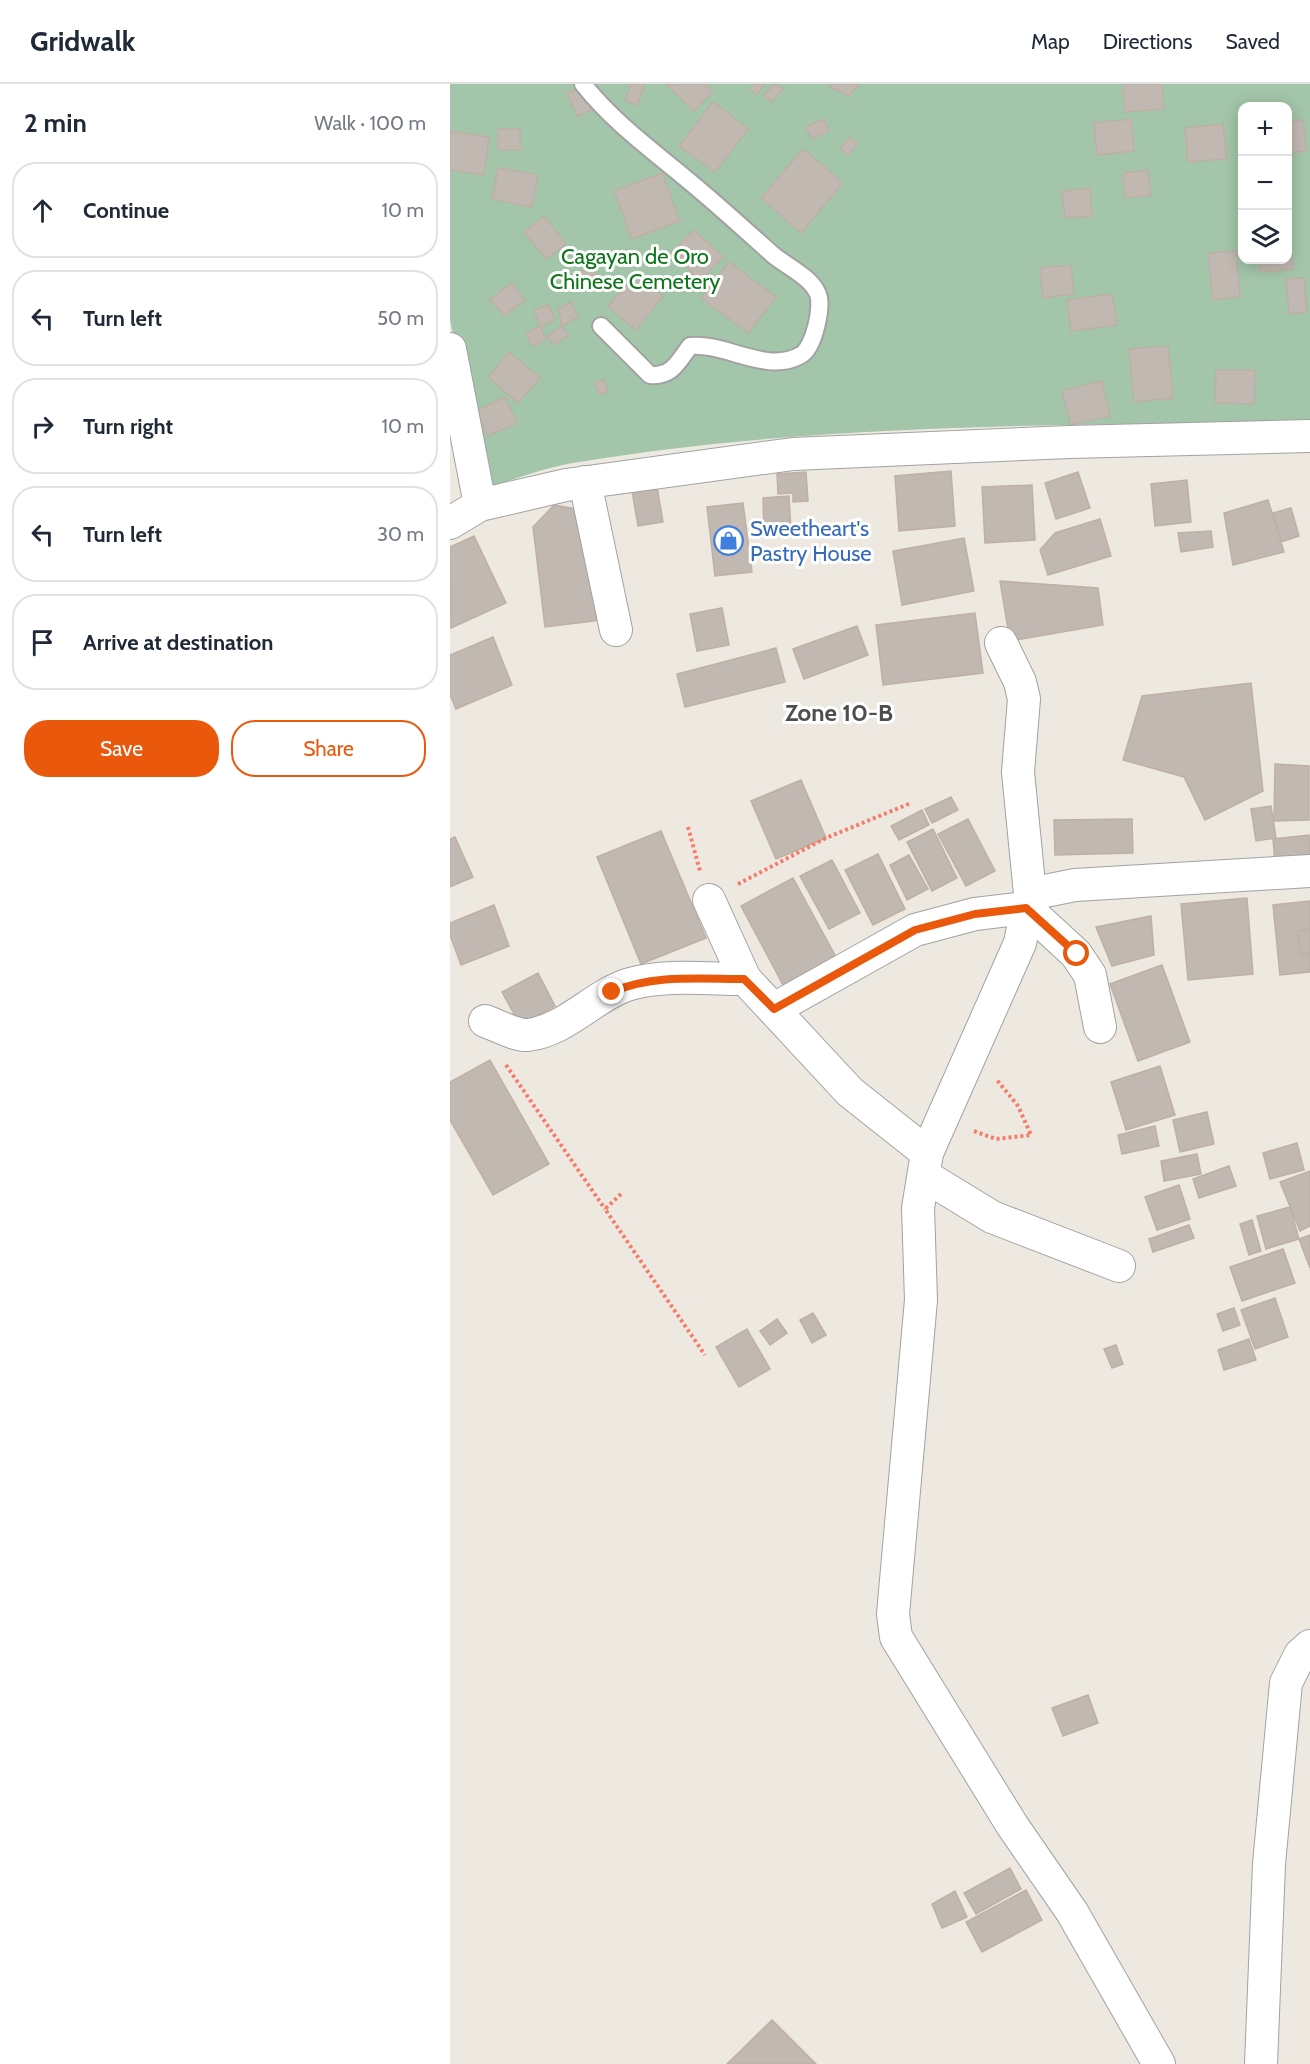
<!DOCTYPE html>
<html lang="en">
<head>
<meta charset="utf-8">
<style>
	:root { --surface:#fff; --page:#f6f6f7; --text:#1f2937; --muted:#747a83; --line:#e0e1e3; --accent:#ea580c }
	body { margin:0; font-family:Cabin,sans-serif; background:var(--page); color:var(--text) }
	.controls { position:absolute; right:18px; top:18px; display:grid; overflow:hidden; border-radius:12px; box-shadow:0 3px 15px #0003 }
	.controls button { width:54px; height:54px; display:grid; place-items:center; padding:0; border:0; border-bottom:2px solid var(--line); background:var(--surface); color:var(--text); font:30px sans-serif }
	.stop { position:absolute; width:18px; height:18px; margin:-14px; border:4px solid #ea580c; border-radius:50%; background:#fff }
	.stop.end { background:#ea580c; border-color:#fff; box-shadow:0 2px 6px #0008 }
	.list { margin:0; padding:0; list-style:none }
	h2 { display:flex; justify-content:space-between; align-items:center; height:78px; margin:0; padding:0 24px; font-size:26px }
	h2 small { font-size:20px; font-weight:400; color:var(--muted) }
	.list li { display:grid; grid-template-columns:39px 1fr auto; gap:18px; align-items:center; box-sizing:border-box; height:96px; margin:0 12px 12px; padding:0 12px; border:2px solid var(--line); border-radius:24px }
	.list b { display:block; font-size:22px; white-space:nowrap }
	.list em { font-size:20px; font-style:normal; color:var(--muted) }
	.actions { display:flex; gap:12px; padding:18px 24px }
	.actions a { flex:1; padding:14px 0; border:2px solid var(--accent); border-radius:24px; text-align:center; font-size:21px; color:var(--accent) }
	.actions .main { background:var(--accent); color:#fff }
	.icon { flex:none; width:33px; height:33px; fill:none; stroke:currentColor; stroke-width:2; stroke-linecap:round; stroke-linejoin:round }
	.map { position:relative; flex:none; width:860px; height:1980px; overflow:hidden }
	header { display:flex; align-items:center; gap:36px; box-sizing:border-box; height:84px; padding:0 30px; background:var(--surface); border-bottom:2px solid var(--line) }
	header strong { font-size:28px }
	nav { display:flex; gap:33px; margin-inline-start:auto; font-size:21px }
	main { display:flex }
	aside { flex:1; background:var(--surface) }
	.map>svg:first-child { display:block }
	.cemetery { fill:#a3c5a9; fill-rule:evenodd }
	.building { fill:#c1b8b1; stroke:#beb0a4; stroke-width:1.5 }
	.lines { fill:none; stroke-linecap:round; stroke-linejoin:round }
	.service-casing { stroke:#a2a2a2; stroke-width:20 }
	.minor-casing { stroke:#a2a2a2; stroke-width:34 }
	.path { stroke:#f77c68; stroke-width:4; stroke-dasharray:3 3; stroke-linecap:butt }
	.service { stroke:#fff; stroke-width:16 }
	.minor { stroke:#fff; stroke-width:32 }
	.route { stroke:#ea580c; stroke-width:8 }
	.labels { text-anchor:middle; stroke-width:6; stroke-linejoin:round; paint-order:stroke }
	.park-label { font-size:22px; fill:#0d7619; stroke:#fff }
	.shop-label { font-size:22px; fill:#366cbe; stroke:#fff; text-anchor:start }
	.neighbourhood-label { font-size:24px; font-weight:bold; fill:#4e4e4e; stroke:#fff }
</style>
</head>
<body>
<header>
<strong>Gridwalk</strong>
<nav><a>Map</a><a>Directions</a><a>Saved</a></nav>
</header>
<main>
<aside>
<h2>2 min<small>Walk · 100 m</small></h2>
<ul class="list">
<li><svg class="icon" aria-label="ahead" viewBox="0 0 24 24"><path d="M12 20V5M6 11l6-6 6 6"/></svg><div><b>Continue</b></div><em>10 m</em></li>
<li><svg class="icon" aria-label="left" viewBox="0 0 24 24"><path d="M17 20v-9H6M10 6l-5 5 5 5"/></svg><div><b>Turn left</b></div><em>50 m</em></li>
<li><svg class="icon" aria-label="right" viewBox="0 0 24 24"><path d="M7 20v-9h11M14 6l5 5-5 5"/></svg><div><b>Turn right</b></div><em>10 m</em></li>
<li><svg class="icon" aria-label="left" viewBox="0 0 24 24"><path d="M17 20v-9H6M10 6l-5 5 5 5"/></svg><div><b>Turn left</b></div><em>30 m</em></li>
<li><svg class="icon" aria-label="arrive" viewBox="0 0 24 24"><path d="M6 21V4h12l-3 4 3 4H6"/></svg><div><b>Arrive at destination</b></div></li>
</ul>
<div class="actions"><a class="main">Save</a><a>Share</a></div>
</aside>
<div class="map">
<svg width="860" height="1980" viewBox="0 0 860 1980">
	<rect width="100%" height="100%" fill="#ede9e1"/>
	<path class="cemetery" d="M0 0H860V337C614 342 366 338 123 379 93 384 64 396 35 404L0 236ZM792 22H838V176H792Z"/>
	<path class="building" d="M181 0H195L187 21 175 16Z
		M255 0 263 7 244 27 217 1Z
		M304 0H315L307 11 300 5Z
		M323 0 334 4 322 18 314 12Z
		M382 0H409L399 12 380 3Z
		M673 0H712L714 25 675 28Z
		M131 3 141 26 127 32 117 9Z
		M263 18 298 45 265 88 229 62Z
		M374 35 379 47 362 55 356 43Z
		M681 35 684 67 647 71 644 39Z
		M853 36 856 67 838 69V37Z
		M773 40 777 75 738 78 735 44Z
		M48 45H70V66H48Z
		M0 47 39 53 34 91 0 86Z
		M400 53 408 59 398 71 390 65Z
		M353 65 393 99 351 149 311 114Z
		M48 84 88 91 82 123 42 115Z
		M698 86 701 111 675 114 673 89Z
		M212 89 230 137 182 155 164 107Z
		M640 104 642 132 615 134 612 107Z
		M94 132 116 160 96 175 74 148Z
		M244 146 273 173 250 196 221 169Z
		M838 158H840L843 185 811 188 810 176H838Z
		M786 167 790 213 763 216 758 169Z
		M279 178 326 213 298 249 251 214Z
		M621 181 624 210 593 214 590 184Z
		M143 182 148 195 134 201 128 188Z
		M185 190 213 212 186 246 158 223Z
		M854 194 857 228 839 230 836 195Z
		M62 199 75 216 54 232 40 215Z
		M662 210 667 241 621 247 617 216Z
		M121 218 128 233 112 242 108 225Z
		M99 221 105 236 90 242 84 226Z
		M90 242 96 256 82 262 76 249Z
		M112 242 119 252 103 261 97 252Z
		M718 262 723 314 684 318 679 265Z
		M59 268 90 294 68 319 38 293Z
		M766 286H805L804 320 765 319Z
		M153 295 158 307 150 311 145 299Z
		M652 297 660 332 621 341 612 307Z
		M55 313 67 339 38 352 26 327Z
		M501 387 505 442 449 447 445 392Z
		M356 388 358 417 343 418V409L328 410 327 390Z
		M628 388 640 424 606 435 595 399Z
		M737 396 741 438 705 442 701 400Z
		M582 401 585 456 535 459 532 403Z
		M207 403 213 438 188 442 182 407Z
		M339 412 341 446 314 448 313 414Z
		M818 416 834 468 783 481 774 429Z
		M293 419 302 488 265 492 257 423Z
		M104 421 138 427 151 536 95 543 83 443Z
		M841 424 849 452 831 458 823 429Z
		M650 435 661 472 598 491 590 466 605 449Z
		M761 447 763 463 731 468 728 449Z
		M24 452 56 519 1 544 0 463Z
		M514 454 524 507 452 521 443 467Z
		M550 497 648 504 653 541 560 557Z
		M272 524 279 561 247 567 240 530Z
		M525 529 533 589 433 601 426 541Z
		M407 542 418 571 354 595 343 565Z
		M43 553 62 601 6 625 0 611V571Z
		M326 564 335 598 235 623 227 590Z
		M801 599 813 707 755 736 734 693 673 676 692 612Z
		M825 680 859 682V736L824 737Z
		M351 696 376 754 326 775 301 717Z
		M501 713 508 726 482 739 475 725Z
		M821 722 826 754 806 757 801 725Z
		M472 726 479 741 449 756 441 742Z
		M518 735 545 787 516 802 488 750Z
		M682 735 683 769 605 771 604 736Z
		M483 745 507 794 482 807 457 758Z
		M211 747 256 854 191 880 147 773Z
		M859 751 860 776 825 779 823 755Z
		M5 753 23 793 0 803V755Z
		M428 770 455 825 423 841 395 786Z
		M459 771 478 805 457 816 440 781Z
		M382 776 410 829 379 845 350 792Z
		M343 794 386 873 333 901 291 822Z
		M797 814 803 890 738 896 731 820Z
		M860 817V888L830 891 823 821Z
		M44 821 59 862 11 881 0 851V839Z
		M701 832 704 871 662 882 646 843Z
		M860 845V869L850 870 848 847Z
		M712 881 740 958 688 977 660 900Z
		M88 889 105 922 70 941 52 908Z
		M40 976 99 1080 43 1111 0 1036V998Z
		M710 982 725 1031 676 1046 661 998Z
		M757 1028 764 1060 730 1068 723 1036Z
		M705 1042 709 1062 672 1070 668 1051Z
		M847 1059 854 1086 820 1095 813 1069Z
		M747 1070 751 1090 714 1097 711 1077Z
		M779 1082 786 1102 749 1114 743 1095Z
		M860 1087V1142L850 1147 830 1098Z
		M729 1101 740 1135 707 1146 695 1113Z
		M840 1123 849 1155 816 1165 807 1132Z
		M802 1136 811 1167 799 1171 790 1140Z
		M739 1141 744 1154 703 1168 699 1155Z
		M860 1151V1184L849 1155Z
		M833 1165 845 1199 792 1217 780 1183Z
		M825 1214 838 1253 805 1265 791 1226Z
		M784 1224 790 1241 773 1247 767 1230Z
		M363 1229 376 1251 362 1259 350 1236Z
		M327 1235 337 1249 320 1261 310 1247Z
		M297 1245 320 1285 289 1303 266 1263Z
		M799 1255 806 1276 774 1286 768 1266Z
		M666 1261 673 1280 662 1284 654 1265Z
		M638 1611 648 1639 613 1652 602 1624Z
		M560 1784 571 1805 526 1830 514 1809Z
		M576 1806 592 1836 532 1868 516 1838Z
		M505 1807 517 1833 492 1844 482 1820Z
		M322 1936 366 1980H277Z"/>
	<g class="lines">
		<defs>
			<path id="service" d="M133 0C164 39 202 66 240 98 268 121 295 146 322 170 336 182 359 192 367 208 374 220 364 264 351 271 317 291 275 258 240 262 228 278 222 293 200 291L151 242"/>
			<path id="minor" d="M0 265 30 421
				M135 398 166 546
				M0 439 30 421 116 401 343 370 619 358 860 352
				M551 559 570 598 574 615 568 688 580 810 570 859 477 1069 468 1124 471 1216 443 1530 446 1553 562 1741 622 1828 709 1980
				M580 810 625 801 860 787
				M259 816 295 895 400 1008 477 1069
				M324 925 465 846 525 830 576 824 626 870 640 891 650 943
				M35 937C47 941 66 952 78 951 117 946 144 911 180 900 215 890 259 895 295 895
				M475 1092 542 1133 669 1182
				M811 1980 819 1780 836 1599 850 1571 860 1562"/>
		</defs>
		<use href="#service" class="service-casing"/>
		<use href="#minor" class="minor-casing"/>
		<path class="path" d="M238 743 250 787
			M288 800 376 754 461 719
			M56 981 155 1125
			M524 1047 546 1055 581 1051 568 1022 547 996
			M171 1110 155 1125 255 1271"/>
		<use href="#service" class="service"/>
		<use href="#minor" class="minor"/>
	</g>
	<g class="lines">
		<path class="route" d="M162 908C203 890 251 895 294 895L324 925 465 846 525 830 576 824 627 870"/>
	</g>
	<defs>
		<symbol id="shop-ring" viewBox="-11 -11 22 22"><circle r="9.5" fill="#fff" stroke="#3f7fe0" stroke-width="1.5"/><path d="M-5-2.5h2.3a2.7 3.5 0 0 1 5.4 0H5L5.5 6h-11ZM-1.5-2.5h3a1.5 2.3 0 0 0-3 0Z" fill="#3f7fe0"/></symbol>
	</defs>
	<g fill-rule="evenodd">
		<use href="#shop-ring" x="262" y="440" width="33" height="33"/>
	</g>
	<g class="labels">
		<g class="park-label">
			<text x="185" y="180">Cagayan de Oro<tspan x="185" dy="25">Chinese Cemetery</tspan></text>
		</g>
		<g class="shop-label">
			<text x="300" y="452">Sweetheart's<tspan x="300" dy="25">Pastry House</tspan></text>
		</g>
		<g class="neighbourhood-label">
			<text x="389" y="637">Zone 10-B</text>
		</g>
	</g>
</svg>
<div class="controls">
<button>+</button>
<button>−</button>
<button><svg class="icon" aria-label="layers" viewBox="0 0 24 24"><path d="M12 4l9 5-9 5-9-5zM3 14l9 5 9-5"/></svg></button>
</div>
<div class="stop" style="left:627px;top:870px"></div>
<div class="stop end" style="left:162px;top:908px"></div>
</div>
</main>
</body>
</html>
